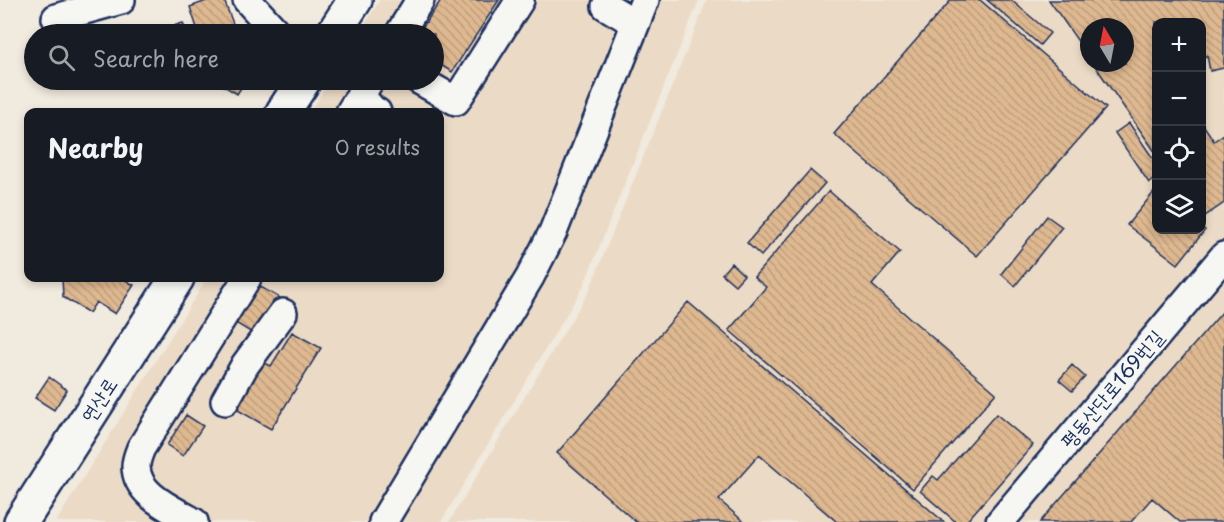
<!DOCTYPE html>
<html lang="en">
<head>
<meta charset="utf-8">
<style>
	:root { --surface:#171b24; --page:#242831; --text:#f1f3f6; --muted:#9ea1a6; --line:#363941 }
	body { margin:0; font-family:"Playpen Sans","Poor Story",sans-serif; background:var(--page); color:var(--text) }
	.controls { position:absolute; right:18px; top:18px; display:grid; overflow:hidden; border-radius:12px; box-shadow:0 3px 9px #0003 }
	.controls button { width:54px; height:54px; display:grid; place-items:center; padding:0; border:0; border-bottom:2px solid var(--line); background:var(--surface); color:var(--text); font:30px sans-serif }
	.compass { position:absolute; left:1080px; top:18px; width:54px; height:54px; border-radius:50%; background:var(--surface); box-shadow:0 3px 9px #0003; rotate:350deg }
	.list { margin:0; padding:0; list-style:none }
	h2 { display:flex; justify-content:space-between; align-items:center; height:78px; margin:0; padding:0 24px; font-size:26px }
	h2 small { font-size:20px; font-weight:400; color:var(--muted) }
	.icon { flex:none; width:33px; height:33px; fill:none; stroke:currentColor; stroke-width:2; stroke-linecap:round; stroke-linejoin:round }
	.map { position:relative; flex:none; width:1224px; height:522px; overflow:hidden }
	.search { position:absolute; background:var(--surface); box-shadow:0 3px 9px #0003; left:24px; top:24px; width:420px; height:66px; display:flex; align-items:center; gap:15px; box-sizing:border-box; padding:0 21px; border-radius:33px; color:var(--muted); font-size:22px }
	.panel { position:absolute; background:var(--surface); box-shadow:0 3px 9px #0003; left:24px; top:108px; width:420px; height:174px; border-radius:12px }
	.map>svg:first-child { display:block }
	.built { fill:#ebdbc6; fill-rule:evenodd }
	.building { fill:url(#building-back-hatch); stroke:#1b2f5e; stroke-width:1.5 }
	.lines { fill:none; stroke-linecap:round; stroke-linejoin:round }
	.minor-casing { stroke:#1b2f5e; stroke-width:32 }
	.major-casing { stroke:#1b2f5e; stroke-width:38 }
	.minor { stroke:#f6f6f2; stroke-width:27 }
	.major { stroke:#f6f6f2; stroke-width:33 }
	.labels { text-anchor:middle; stroke-width:5; stroke-linejoin:round; paint-order:stroke }
	.street-label { font-size:20px; fill:#1b2f5e; stroke:#f6f6f2 }
</style>
</head>
<body>
<div class="map">
<svg width="1224" height="522" viewBox="0 0 1224 522">
	<defs>
		<pattern id="building-back-hatch" width="6" height="6" patternUnits="userSpaceOnUse" patternTransform="scale(1.5)"><rect width="6" height="6" fill="#deb88f"/><path d="M-1 5l2 2M0 0l6 6M5-1l2 2" fill="none" stroke="#be9e7e"/></pattern>
	</defs>
	<rect width="100%" height="100%" fill="#f1eade"/>
	<filter id="ink" filterUnits="userSpaceOnUse"><feTurbulence type="fractalNoise" baseFrequency=".0167" numOctaves="2"/><feDisplacementMap in="SourceGraphic" scale="12" xChannelSelector="R" yChannelSelector="G"/><feConvolveMatrix kernelMatrix="1 2 1 2 8 2 1 2 1" color-interpolation-filters="sRGB"/></filter>
	<g filter="url(#ink)">
		<path class="built" d="M380 0H699L583 287 441 522H56L207 278H440V112H310L330 80H434V34H359Z
			M707 0H1224V522H449L589 291ZM1156 22H1202V230H1156ZM1089 27H1125V63H1089Z"/>
		<path class="building" d="M209 0H224L237 34H199L190 7Z
			M441 0H499L452 72 434 61V34H418Z
			M951 0H980L1106 108 977 256 834 134Z
			M987 0H1011L1050 33 1040 45Z
			M1049 0H1224V68L1210 71 1207 55 1202 59V22H1156V153L1093 63H1125V27H1089V57Z
			M183 23 187 34H151L150 33Z
			M217 80H246L237 94 216 81Z
			M1129 123 1156 163V178L1149 183 1115 133Z
			M1202 123 1214 141 1224 134V203L1202 218Z
			M810 170 825 183 761 256 747 243Z
			M829 191 900 252 872 285 996 393 913 489 729 330 766 287 754 277Z
			M1155 191 1156 192V230H1202V227L1205 230 1178 264 1127 225Z
			M1047 216 1062 227 1015 286 1001 274Z
			M731 263 744 275 735 285 722 274Z
			M62 278H122L134 285 115 314 96 302 89 313 63 297Z
			M257 285 280 298 257 336 234 322Z
			M688 302 944 522H837L759 455 719 500 744 522H636L557 453Z
			M1224 310V522H1180L1152 498 1131 522H1040Z
			M292 332 321 348 271 429 236 409 263 362 271 366Z
			M1072 365 1085 377 1072 391 1059 380Z
			M49 377 67 390 54 410 35 398Z
			M996 414 1033 445 966 522H956L920 491 933 476 938 480Z
			M186 415 203 426 183 456 167 445Z"/>
		<g class="lines">
			<defs>
				<path id="minor" d="M247 0 278 34
					M606 6 635 23
					M56 18 121 0
					M399 34 420 0
					M419 80 456 101 520 0
					M360 95 373 110 377 112
					M350 112 370 80
					M225 401 245 365 283 313
					M194 522C172 509 136 495 136 466 136 460 139 453 141 448L247 278
					M383 522 530 277 553 232 645 0
					M1000 522 1224 256"/>
				<path id="major" d="M333 34 355 0
					M283 112 304 80
					M21 522 177 278"/>
			</defs>
			<use href="#minor" class="minor-casing"/>
			<use href="#major" class="major-casing"/>
			<use href="#minor" class="minor"/>
			<use href="#major" class="major"/>
		</g>
	</g>
	<g class="labels">
		<g class="street-label">
			<text transform="translate(1112 389) rotate(-50)" y="7">평동산단로169번길</text>
			<text transform="translate(99 400) rotate(-57)" y="7">연산로</text>
		</g>
	</g>
</svg>
<div class="controls">
<button>+</button>
<button>−</button>
<button><svg class="icon" aria-label="locate" viewBox="0 0 24 24"><circle cx="12" cy="12" r="6"/><path d="M12 2v4M12 18v4M2 12h4M18 12h4"/></svg></button>
<button><svg class="icon" aria-label="layers" viewBox="0 0 24 24"><path d="M12 4l9 5-9 5-9-5zM3 14l9 5 9-5"/></svg></button>
</div>
<svg class="compass" viewBox="-18 -18 36 36"><path d="M0-13l5 13h-10z" fill="#e53935"/><path d="M0 13l5-13h-10z" fill="#9ea1a6"/></svg>
<div class="search"><svg class="icon" aria-label="search" viewBox="0 0 24 24"><circle cx="10" cy="10" r="6"/><path d="M15 15l6 6"/></svg>Search here</div>
<section class="panel">
<h2>Nearby<small>0 results</small></h2>
<ul class="list">
</ul>
</section>
</div>
</body>
</html>
